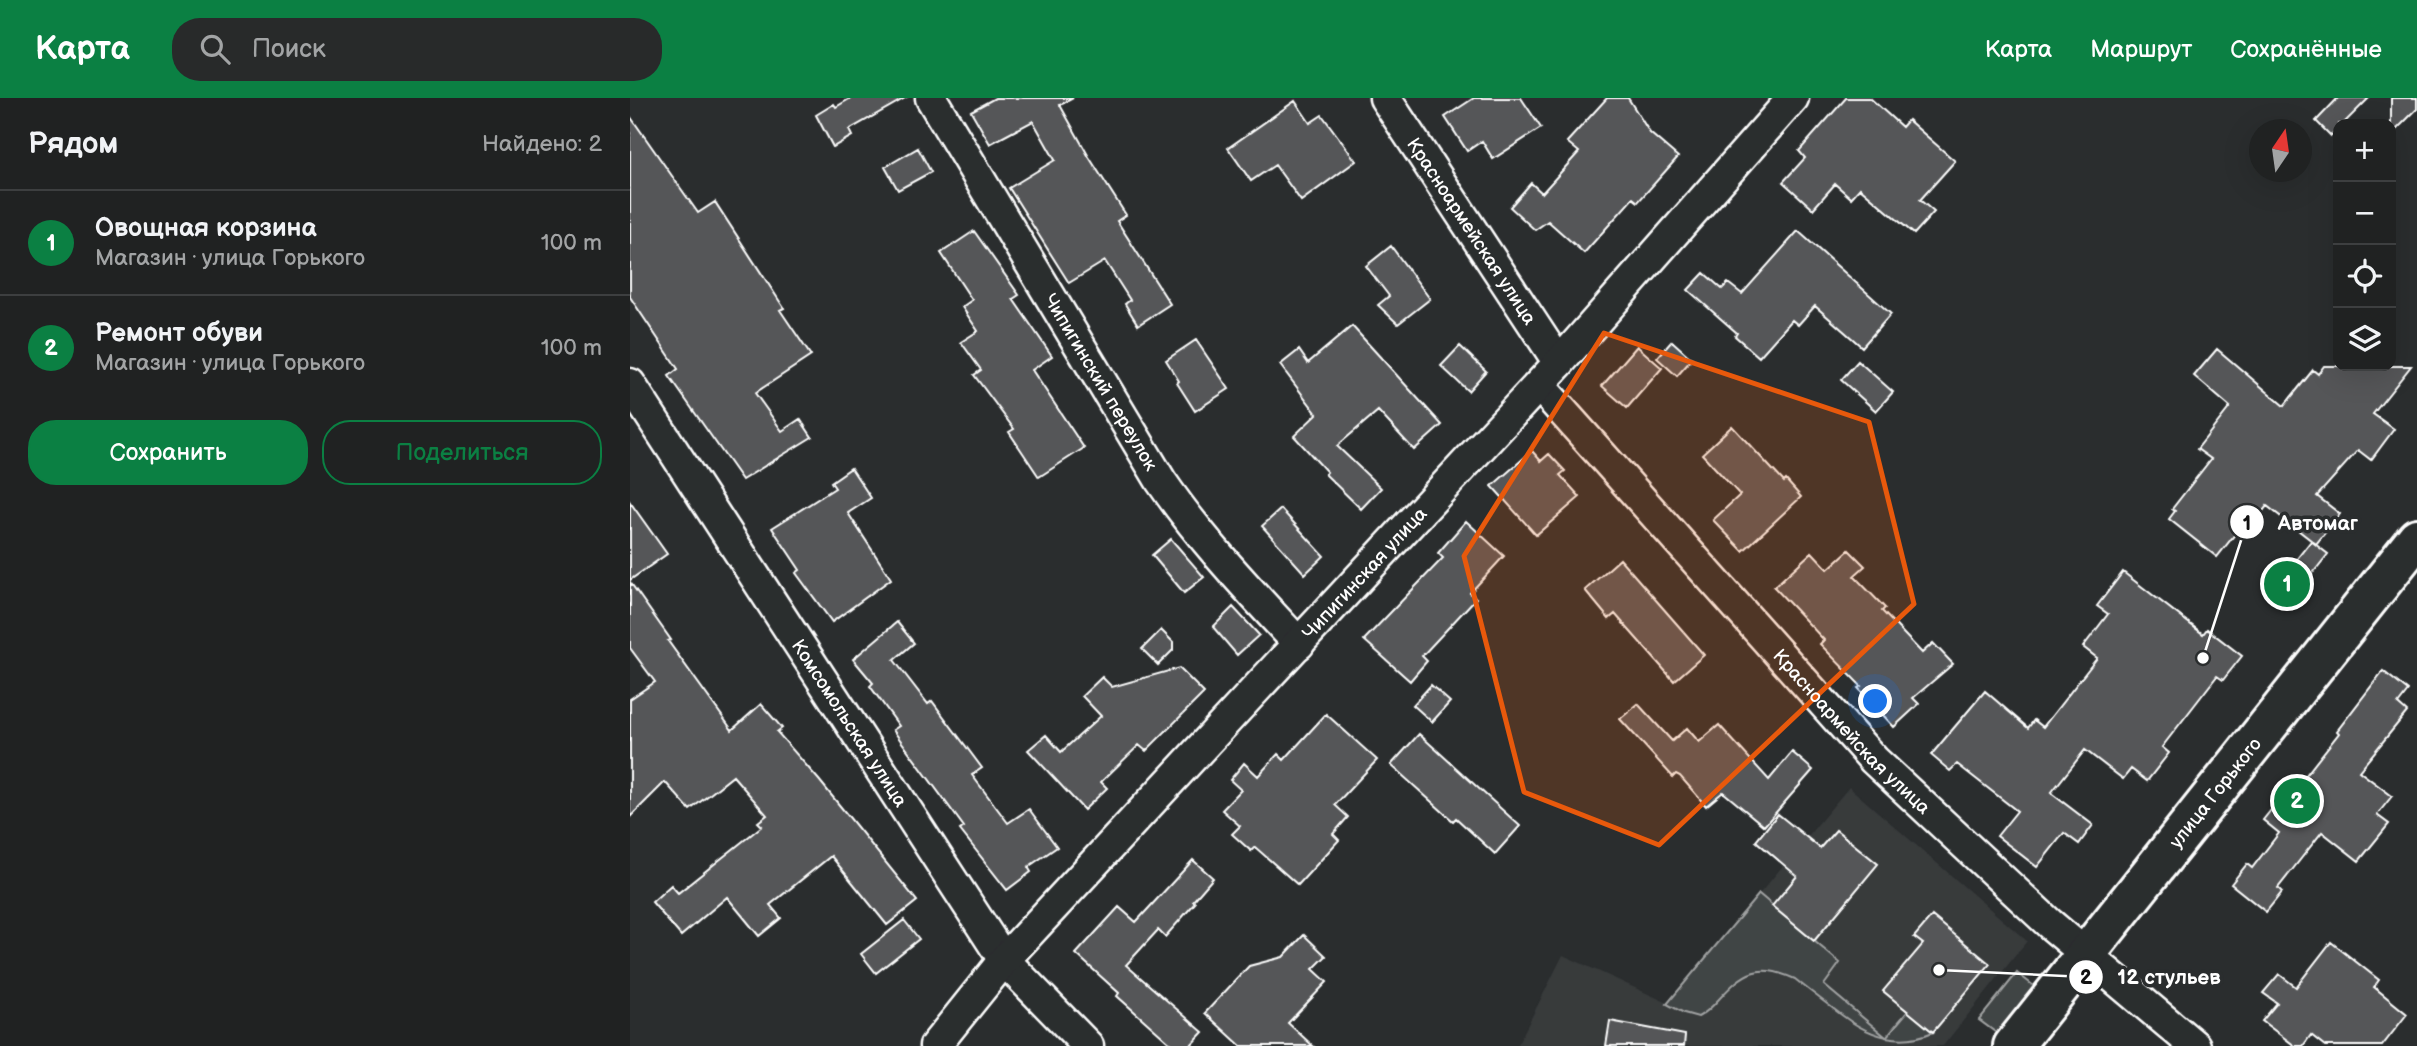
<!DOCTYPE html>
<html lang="ru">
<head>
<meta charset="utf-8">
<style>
	:root { --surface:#202222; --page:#282a2a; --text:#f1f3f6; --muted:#a2a4a5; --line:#3d3f40; --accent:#0b8043 }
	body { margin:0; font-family:"Balsamiq Sans",sans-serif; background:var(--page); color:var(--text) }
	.controls { position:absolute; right:21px; top:21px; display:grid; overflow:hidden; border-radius:14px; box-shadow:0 7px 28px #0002 }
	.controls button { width:63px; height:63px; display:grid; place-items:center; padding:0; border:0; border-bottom:2px solid var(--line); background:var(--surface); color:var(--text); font:35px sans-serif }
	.compass { position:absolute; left:1619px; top:21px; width:63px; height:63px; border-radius:50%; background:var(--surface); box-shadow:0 7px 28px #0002; rotate:13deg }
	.you { position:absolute; left:1246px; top:604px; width:24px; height:24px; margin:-18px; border:5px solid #fff; border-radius:50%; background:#1a73e8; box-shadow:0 0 0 10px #1a73e833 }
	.badge { display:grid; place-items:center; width:46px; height:46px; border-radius:50%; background:var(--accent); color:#fff; font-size:23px; font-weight:700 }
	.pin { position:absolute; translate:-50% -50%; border:4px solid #fff; box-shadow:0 2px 7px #0006 }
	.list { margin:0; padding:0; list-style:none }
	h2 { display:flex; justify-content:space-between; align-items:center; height:91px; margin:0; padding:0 28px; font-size:30px }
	h2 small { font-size:23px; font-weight:400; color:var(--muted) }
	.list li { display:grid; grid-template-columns:46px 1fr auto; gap:21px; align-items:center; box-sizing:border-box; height:105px; padding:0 28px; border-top:2px solid var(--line) }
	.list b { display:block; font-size:26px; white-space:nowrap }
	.list p { margin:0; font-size:23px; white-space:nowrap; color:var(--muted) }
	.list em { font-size:23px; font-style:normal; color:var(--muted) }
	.actions { display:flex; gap:14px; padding:21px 28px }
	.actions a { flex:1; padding:16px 0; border:2px solid var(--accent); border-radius:28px; text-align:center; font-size:24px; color:var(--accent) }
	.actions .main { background:var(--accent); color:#fff }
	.icon { flex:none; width:38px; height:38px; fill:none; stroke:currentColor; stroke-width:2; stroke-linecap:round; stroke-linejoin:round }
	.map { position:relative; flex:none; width:1787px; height:948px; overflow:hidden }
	header { display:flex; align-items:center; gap:42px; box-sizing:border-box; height:98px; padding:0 35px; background:var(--accent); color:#fff }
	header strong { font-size:33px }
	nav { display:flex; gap:38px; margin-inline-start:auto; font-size:24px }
	.search { width:490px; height:63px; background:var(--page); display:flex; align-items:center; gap:18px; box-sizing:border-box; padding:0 24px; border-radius:28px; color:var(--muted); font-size:26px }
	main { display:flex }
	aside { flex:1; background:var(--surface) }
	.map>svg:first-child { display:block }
	.built { fill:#373a3b }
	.green { fill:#414445; stroke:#a0a2a2; stroke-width:2 }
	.building { fill:#555758; stroke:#fff; stroke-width:2 }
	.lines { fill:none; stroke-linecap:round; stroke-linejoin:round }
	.minor-casing { stroke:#fff; stroke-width:35 }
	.secondary-casing { stroke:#fff; stroke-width:44 }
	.minor { stroke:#2a2d2e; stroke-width:30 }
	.secondary { stroke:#2a2d2e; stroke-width:38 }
	.marked { fill:#e8590c; fill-opacity:0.2; stroke:#e8590c; stroke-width:5; stroke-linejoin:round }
	.labels { text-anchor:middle; stroke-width:7; stroke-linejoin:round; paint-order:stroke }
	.street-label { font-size:19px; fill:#fff; stroke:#2a2d2e }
	.leader { fill:none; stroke:#fff; stroke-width:2.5 }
	.callout-dot { fill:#fff; stroke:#2a2d2e; stroke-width:2.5 }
	.mark-label { font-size:21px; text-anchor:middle; font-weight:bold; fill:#111 }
	.callout-label { font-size:21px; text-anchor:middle; font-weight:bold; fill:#fff; stroke:#2a2d2e; stroke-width:7; stroke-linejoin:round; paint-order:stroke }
</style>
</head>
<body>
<header>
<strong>Карта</strong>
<div class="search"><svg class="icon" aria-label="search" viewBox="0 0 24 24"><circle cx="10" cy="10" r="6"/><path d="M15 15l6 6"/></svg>Поиск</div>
<nav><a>Карта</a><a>Маршрут</a><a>Сохранённые</a></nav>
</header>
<main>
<aside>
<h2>Рядом<small>Найдено: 2</small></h2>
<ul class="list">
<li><span class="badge">1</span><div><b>Овощная корзина</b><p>Магазин · улица Горького</p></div><em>100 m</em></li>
<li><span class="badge">2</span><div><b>Ремонт обуви</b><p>Магазин · улица Горького</p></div><em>100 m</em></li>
</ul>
<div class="actions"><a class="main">Сохранить</a><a>Поделиться</a></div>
</aside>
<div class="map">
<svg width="1787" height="948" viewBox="0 0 1787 948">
	<rect width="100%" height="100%" fill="#2a2d2e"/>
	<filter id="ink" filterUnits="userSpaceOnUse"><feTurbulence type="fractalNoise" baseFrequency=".0143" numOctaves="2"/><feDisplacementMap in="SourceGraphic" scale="14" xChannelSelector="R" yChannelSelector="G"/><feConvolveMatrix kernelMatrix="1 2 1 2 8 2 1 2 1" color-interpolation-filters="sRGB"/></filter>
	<g filter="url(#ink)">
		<path class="built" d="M1219 689 1397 843 1313 948H887L933 857 1038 905Z"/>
		<path class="green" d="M1129 796 1210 865 1194 887 1256 939 1278 913 1303 934C1271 948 1241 939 1213 918 1197 906 1181 894 1165 881 1128 864 1114 874 1089 901 1082 909 1076 915 1068 919L1054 915 1037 906Z
			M1387 875 1409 892 1372 939 1349 922Z"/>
		<path class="building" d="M221 0H275L219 32 222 38 203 49 186 17 204 6 206 9Z
			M365 0H443L430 7 459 59 496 117 487 123 540 206 508 227 495 206 500 202 475 163 439 185 379 90 425 62 403 23 360 46 341 13Z
			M844 0H891L911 30 863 61 852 43 837 53 815 19Z
			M977 0H998L1020 35 1048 59 1008 104 1003 100 954 155 918 123 905 132 880 109 901 85 912 95 949 54 937 44Z
			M1216 0H1240L1272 29 1278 22 1325 63 1290 102 1304 114 1284 136 1230 90 1221 100 1205 86 1183 111 1153 84 1175 60 1169 53Z
			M1708 0H1739L1713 26H1708V31L1701 38 1686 23Z
			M1761 0H1787V11L1761 37Z
			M665 3 680 25 692 17 726 63 671 103 645 67 621 83 598 50Z
			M0 18 68 115 85 104 154 210 150 212 181 258 125 295 152 333 170 321 182 339 112 382 39 278 48 271 0 199Z
			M288 50 301 74 268 92 255 69Z
			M344 133 389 197 383 201 422 258 402 272 454 350 409 379 379 334 384 331 344 277 351 272 331 244 348 233 332 209 342 202 311 155Z
			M1168 133 1261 216 1232 249 1185 208 1168 227 1162 222 1129 259 1105 238 1107 235 1058 192 1074 175 1092 191 1098 185 1112 196Z
			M761 148 800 201 768 226 748 207 759 198 736 168Z
			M722 228 812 327 784 352 748 313 707 348 751 390 731 411 695 376 697 374 664 338 687 316 650 267 669 252 678 265Z
			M566 242 599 291 565 313 547 285 549 283 536 262Z
			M1042 243 1062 261 1047 278 1027 260Z
			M830 248 856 273 838 293 811 268Z
			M1007 248 1032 270 997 310 972 288Z
			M1587 251 1654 308 1683 272 1688 276 1694 268H1781L1743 316 1764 331 1741 362 1728 352 1687 398 1710 416 1686 446 1637 408 1612 440 1606 435 1587 459 1539 421 1545 413 1542 411 1581 361 1567 351 1600 309 1564 278Z
			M1228 263 1263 294 1246 313 1211 282Z
			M1102 328 1154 384 1156 382 1171 399 1113 453 1083 422 1110 397 1072 356Z
			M902 353 911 363 919 356 935 373 930 377 950 399 906 437 862 388Z
			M221 370 241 400 218 415 261 481 202 524 166 475 170 472 142 430 205 390 201 384Z
			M0 404 37 456 0 482Z
			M651 411 694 458 675 476 632 428Z
			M836 423 874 458 840 495 846 500 792 558 797 563 780 583 734 542 813 460 808 455Z
			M541 441 574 479 554 495 522 457Z
			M1681 443 1698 456 1657 508 1640 495Z
			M1219 452 1235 468 1224 478 1255 510 1252 513 1292 555 1303 545 1323 566 1283 600 1289 606 1264 629 1228 590 1231 588 1190 546 1194 542 1144 489 1182 454 1198 471Z
			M990 461 1074 557 1044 583 985 516 979 521 955 492Z
			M1493 474 1573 536 1577 531 1612 558 1593 582 1587 578 1532 649 1539 655 1517 683 1501 671 1493 681 1455 652 1421 695 1463 727 1449 746 1434 735 1407 769 1367 738 1387 713 1327 666 1320 673 1301 657 1355 593 1398 630 1404 622 1413 629 1467 560 1453 549 1478 516 1467 508Z
			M0 484 41 542 38 543 102 632 131 606 152 630 147 634 189 682 287 803 257 827 201 758 140 807 151 820 129 838 97 799 51 838 22 804 41 787 48 795 132 728 128 724 137 717 103 678 60 712 35 684 0 719V601L25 584 0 550Z
			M603 509 629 537 607 557 583 529Z
			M267 524 284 545 264 562 298 606 302 603 352 670 342 677 378 725 399 711 427 749 398 769 401 774 377 792 330 732 334 729 263 632 269 628 240 588 243 585 223 561Z
			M531 532 543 544V552L528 567 512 551Z
			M549 570 574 595 516 653 509 647 471 684 477 690 454 712 398 652 416 637 431 654 471 618 452 598 472 579 482 589Z
			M1753 573 1778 593 1768 606 1777 614 1729 673 1762 698 1747 717 1759 726 1729 763 1692 734 1648 790 1652 794 1636 814 1601 786 1617 766 1622 770 1649 735 1633 722 1668 678 1672 682 1709 635 1707 633Z
			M801 587 820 604 802 624 783 607Z
			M1008 606 1042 643 1057 630 1069 644 1089 627 1139 682 1162 654 1183 672 1134 728 1093 694 1076 708 1050 678 1046 676 1043 679 990 621Z
			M696 616 747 662 705 707 718 719 703 736 709 742 668 787 625 749 621 753 602 736 610 728 592 712 611 692 600 682 614 665 628 678 648 656 654 662Z
			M789 636 890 728 865 756 826 720 823 723 761 667Z
			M1148 716 1190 750 1206 732 1248 766 1184 843 1142 808 1167 778 1126 743Z
			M563 762 583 780 563 803 565 805 535 839 528 832 496 867 573 934 560 948H543L487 898 489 895 446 856 489 809 506 824Z
			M1302 818 1360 866 1303 934 1253 893 1293 846 1284 839Z
			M274 822 289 841 246 875 231 856Z
			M674 837 696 858 683 871 697 884 658 925 683 948H611L575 915 619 868 653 859Z
			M1701 844 1749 882 1744 889 1777 916 1752 948H1695L1681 937 1673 948H1665L1632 923 1647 905 1633 895 1649 876 1666 889Z
			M980 923 1055 937 1054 948H976Z"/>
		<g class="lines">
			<defs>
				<g id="minor">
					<path id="s1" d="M301 0 531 383C572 443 621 494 669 546"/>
					<path id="s2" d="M755 0 929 265"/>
					<path id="s3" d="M0 286 374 862 458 948"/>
					<path id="s4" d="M909 287 1244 662 1420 826 1565 948"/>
					<path id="s5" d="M305 948 374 862 929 265 1163 0"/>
				</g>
				<g id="secondary">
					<path id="s6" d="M1383 948 1787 440"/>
				</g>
			</defs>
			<use href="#minor" class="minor-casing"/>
			<use href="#secondary" class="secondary-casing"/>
			<use href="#minor" class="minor"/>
			<use href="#secondary" class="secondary"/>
		</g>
	</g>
	<path class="marked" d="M974 235 1239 324 1284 506 1029 747 894 694 834 458Z"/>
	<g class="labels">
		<g class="street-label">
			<text dy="7" stroke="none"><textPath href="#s2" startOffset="159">Красноармейская улица</textPath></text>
			<text dy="7" stroke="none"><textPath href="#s1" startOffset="331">Чипигинский переулок</textPath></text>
			<text dy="7" stroke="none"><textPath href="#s5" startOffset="639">Чипигинская улица</textPath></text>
			<text dy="7" stroke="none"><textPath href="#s3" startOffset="404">Комсомольская улица</textPath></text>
			<text dy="7" stroke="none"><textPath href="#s4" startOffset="467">Красноармейская улица</textPath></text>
			<text dy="7" stroke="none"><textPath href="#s6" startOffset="324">улица Горького</textPath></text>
		</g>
	</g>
	<path class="leader" d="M1573 560L1617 424M1309 872L1456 879"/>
	<g class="callout-dot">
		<circle cx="1573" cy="560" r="7"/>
		<circle cx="1309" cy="872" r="7"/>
		<circle cx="1617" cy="424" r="18"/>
		<circle cx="1456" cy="879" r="18"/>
	</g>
	<g class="mark-label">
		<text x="1617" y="432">1</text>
		<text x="1456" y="886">2</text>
	</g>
	<g class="callout-label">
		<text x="1688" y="432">Автомаг</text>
		<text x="1539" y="886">12 стульев</text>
	</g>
</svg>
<div class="controls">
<button>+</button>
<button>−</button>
<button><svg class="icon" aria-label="locate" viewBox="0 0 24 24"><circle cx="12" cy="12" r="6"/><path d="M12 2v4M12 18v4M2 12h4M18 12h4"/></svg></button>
<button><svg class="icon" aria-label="layers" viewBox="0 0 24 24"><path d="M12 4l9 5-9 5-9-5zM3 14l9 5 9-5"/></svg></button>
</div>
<svg class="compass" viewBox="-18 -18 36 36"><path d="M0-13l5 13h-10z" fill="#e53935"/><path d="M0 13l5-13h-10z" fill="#a2a4a5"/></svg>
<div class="you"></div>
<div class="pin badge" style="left:1657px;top:486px">1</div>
<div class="pin badge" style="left:1667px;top:703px">2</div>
</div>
</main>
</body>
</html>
